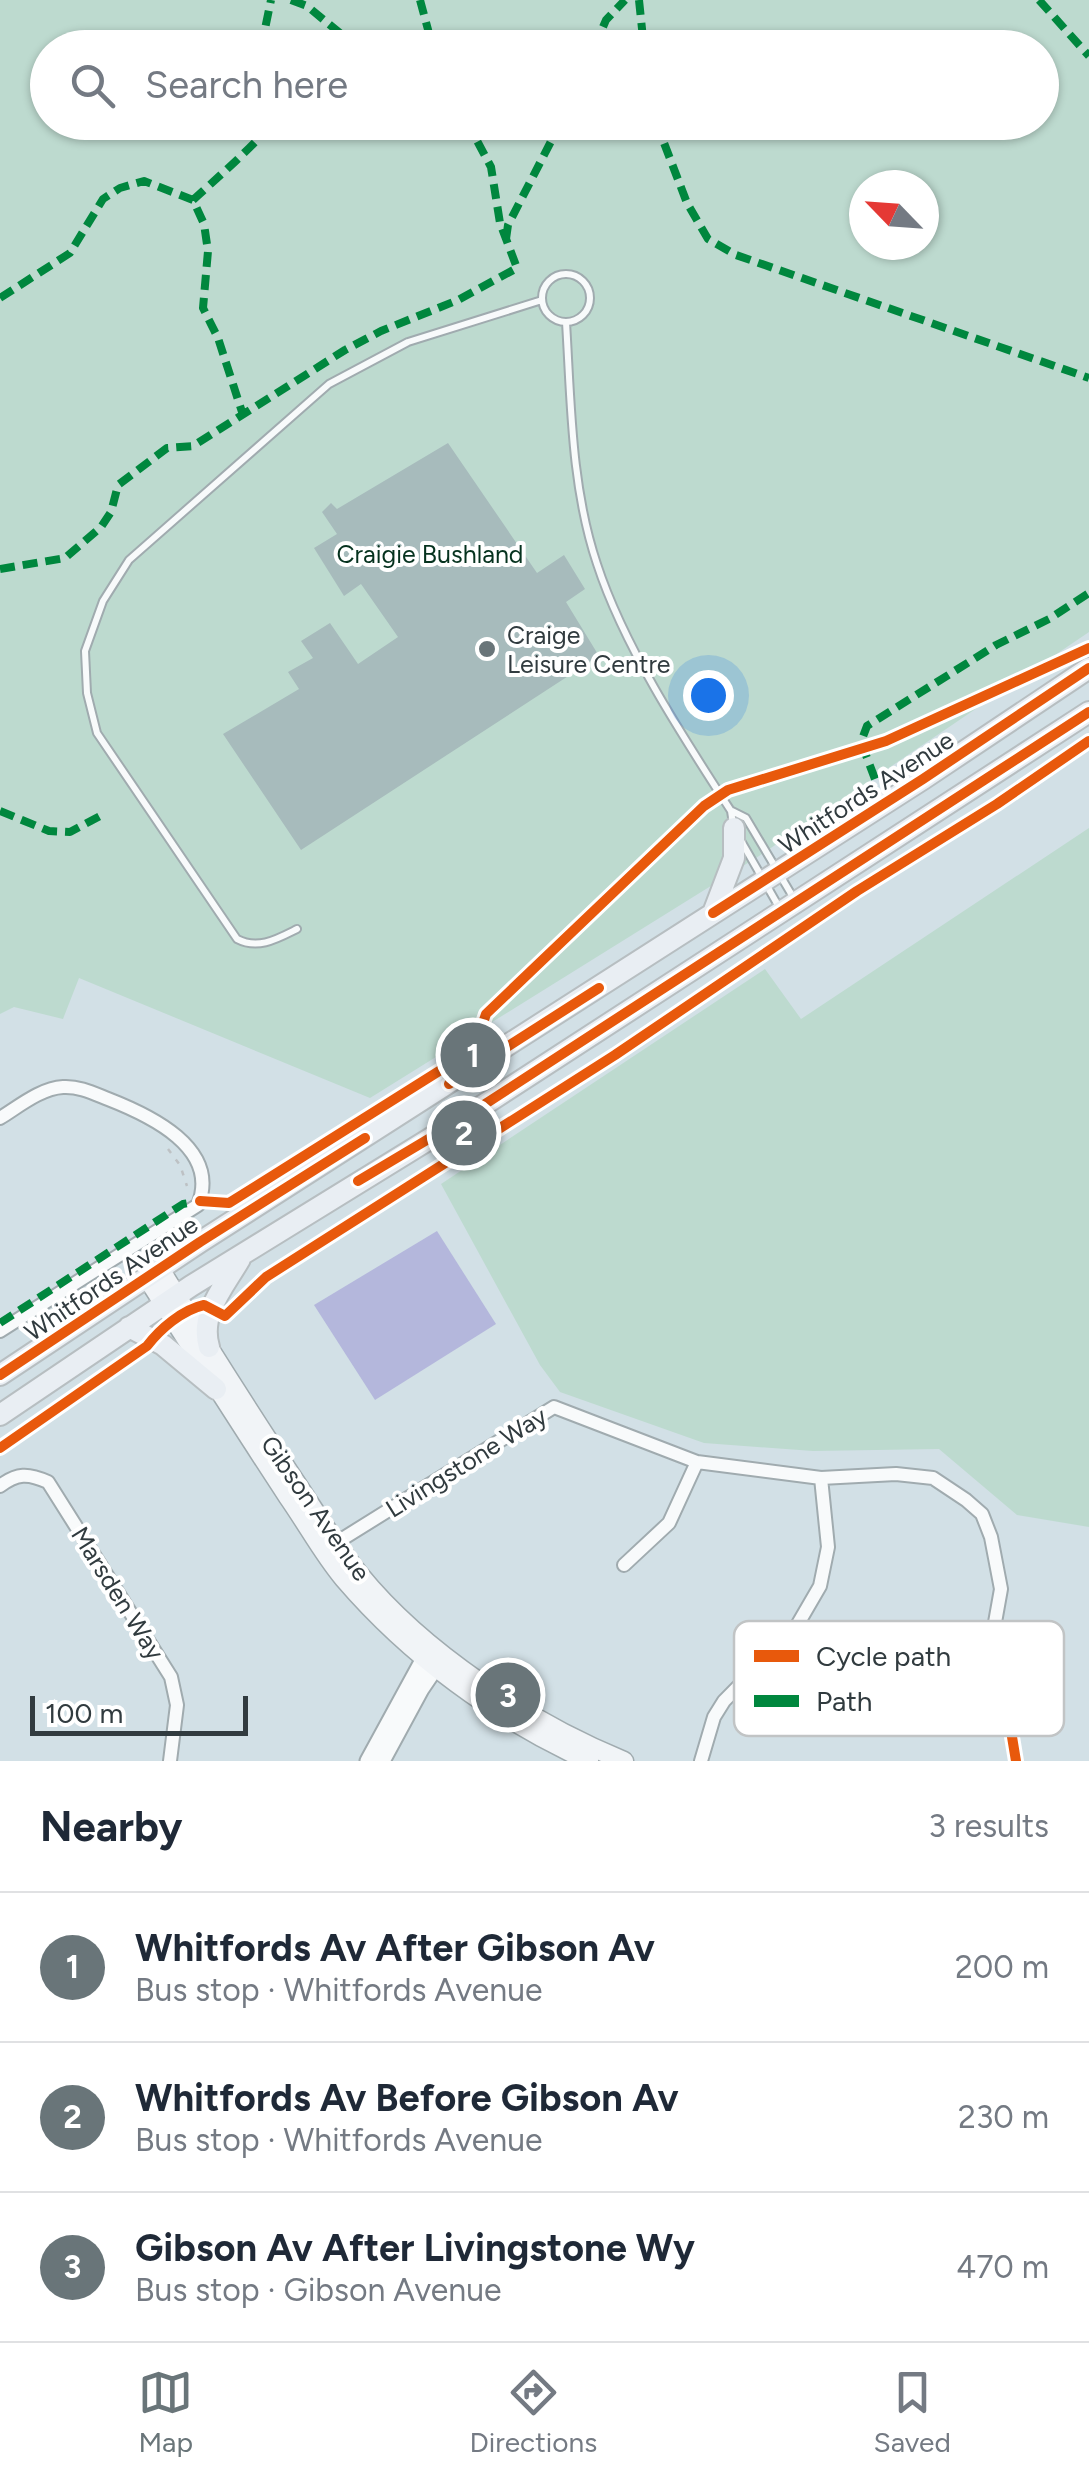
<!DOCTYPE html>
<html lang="en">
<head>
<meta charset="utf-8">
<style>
	:root { --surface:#fff; --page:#f2f2f3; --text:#1f2937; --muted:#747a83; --line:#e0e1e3; --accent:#697579 }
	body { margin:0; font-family:Figtree,sans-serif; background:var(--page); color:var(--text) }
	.compass { position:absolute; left:849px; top:170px; width:90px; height:90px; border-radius:50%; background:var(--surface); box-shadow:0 2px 8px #0004; rotate:295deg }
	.scale { position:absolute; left:30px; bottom:25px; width:218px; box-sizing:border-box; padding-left:10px; border:5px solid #313b3f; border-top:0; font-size:28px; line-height:35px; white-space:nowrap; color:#313b3f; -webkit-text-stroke:8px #fff; paint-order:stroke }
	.you { position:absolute; left:708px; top:695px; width:35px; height:35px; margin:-25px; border:8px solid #fff; border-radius:50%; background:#1a73e8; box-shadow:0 0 0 15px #1a73e833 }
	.badge { display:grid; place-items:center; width:65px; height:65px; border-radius:50%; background:var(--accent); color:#fff; font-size:32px; font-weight:700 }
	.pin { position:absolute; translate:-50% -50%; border:5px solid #fff; box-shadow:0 2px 10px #0006 }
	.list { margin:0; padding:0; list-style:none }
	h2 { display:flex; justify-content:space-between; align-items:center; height:130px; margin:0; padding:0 40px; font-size:42px }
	h2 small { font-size:32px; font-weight:400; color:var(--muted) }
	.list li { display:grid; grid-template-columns:65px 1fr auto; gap:30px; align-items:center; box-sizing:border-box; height:150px; padding:0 40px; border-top:2px solid var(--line) }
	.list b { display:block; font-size:38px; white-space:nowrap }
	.list p { margin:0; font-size:32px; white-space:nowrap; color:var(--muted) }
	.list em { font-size:32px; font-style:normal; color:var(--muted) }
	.icon { flex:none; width:55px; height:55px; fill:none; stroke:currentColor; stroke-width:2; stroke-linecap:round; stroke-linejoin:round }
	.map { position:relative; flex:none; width:1089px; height:1761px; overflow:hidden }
	.search { position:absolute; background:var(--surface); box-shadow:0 2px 8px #0004; left:30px; right:30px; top:30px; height:110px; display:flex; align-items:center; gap:25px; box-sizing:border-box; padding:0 35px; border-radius:55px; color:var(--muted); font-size:38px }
	.sheet { height:580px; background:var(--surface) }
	nav { display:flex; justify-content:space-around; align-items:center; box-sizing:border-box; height:140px; border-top:2px solid var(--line); background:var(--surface); font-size:28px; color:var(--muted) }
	nav a { display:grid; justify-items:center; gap:5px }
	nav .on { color:var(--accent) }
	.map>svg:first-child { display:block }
	.green { fill:#bddacf; fill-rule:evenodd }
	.water { fill:#b4b7dc }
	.building { fill:#a7bbbc }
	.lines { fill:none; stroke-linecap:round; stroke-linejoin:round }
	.service-casing { stroke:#a0abaf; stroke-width:10 }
	.minor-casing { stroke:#a0abaf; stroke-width:16 }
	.tertiary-casing { stroke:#a0abaf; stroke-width:19 }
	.secondary-casing { stroke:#a0abaf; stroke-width:21 }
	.primary-casing { stroke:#b7bec1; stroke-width:24 }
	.path { stroke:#bdc1c4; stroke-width:2.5; stroke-dasharray:5 8; stroke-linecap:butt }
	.service { stroke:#f8fafb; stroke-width:6 }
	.minor { stroke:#f8fafb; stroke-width:12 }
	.tertiary { stroke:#f8fafb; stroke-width:15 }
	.secondary { stroke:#f1f4f7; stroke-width:18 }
	.primary { stroke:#e9eef3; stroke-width:20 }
	.quiet { stroke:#00873e; stroke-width:8; stroke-dasharray:15 8; stroke-linecap:butt }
	.cycleway-casing { stroke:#fff; stroke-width:16 }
	.cycleway { stroke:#e8590c; stroke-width:10 }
	.poi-dot { fill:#697579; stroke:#fff; stroke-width:4 }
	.labels { text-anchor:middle; stroke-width:8; stroke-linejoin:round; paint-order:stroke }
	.park-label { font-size:25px; fill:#05321e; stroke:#fff }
	.poi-label { font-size:25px; fill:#313b3f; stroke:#fff; text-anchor:start }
	.street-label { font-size:25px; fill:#313b3f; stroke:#fff }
	.key { fill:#fff; stroke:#c1c4c5; stroke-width:2.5 }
	.key-label { font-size:28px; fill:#313b3f }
</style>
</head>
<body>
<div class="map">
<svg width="1089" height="1761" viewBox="0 0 1089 1761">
	<rect width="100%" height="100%" fill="#d2e0e6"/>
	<path class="green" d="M0 0H1089V632L759 856 370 1098 79 978 63 1019 14 1007 0 1014ZM48 48H1042V122H48ZM864 185H924V245H864Z
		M1089 828V1527L1017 1515 939 1449 813 1451 704 1443 560 1392 540 1365 441 1184 765 969 801 1019Z"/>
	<path class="water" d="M437 1231 496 1324 375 1400 314 1305Z"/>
	<path class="building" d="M448 443 537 573 564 555 585 589 566 602 599 656 301 850 223 734 299 689 288 672 313 658 301 641 330 623 358 664 398 637 361 584 344 596 314 548 337 534 322 512 331 503 337 509Z"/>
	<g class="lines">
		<defs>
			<path id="service" d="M542 298a24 24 0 1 1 48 0a24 24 0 1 1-48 0Z
				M566 322C571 402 571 487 597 564 624 647 683 737 731 811L733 824
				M732 811 746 818 793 897
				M740 839 779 907
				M297 929C277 939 258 950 237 939L97 733 87 693 85 651 103 601 129 560 329 384 408 342 542 300"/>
			<path id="minor" d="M0 1118C18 1107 41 1088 63 1087 79 1086 93 1093 108 1099 149 1115 221 1148 198 1205L0 1331
				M821 1478 896 1474 933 1478 966 1500 982 1514 991 1537 1001 1589 994 1628
				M0 1486C17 1473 28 1473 48 1482L171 1677 177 1705 170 1761
				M331 1546 554 1407 697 1462 821 1478 828 1547 820 1586 795 1629 724 1701 714 1717 701 1761
				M624 1565 669 1523 697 1462"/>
			<path id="tertiary" d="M368 1761 428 1651
				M382 1761 421 1689 442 1658"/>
			<path id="secondary" d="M160 1269C205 1342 251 1415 299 1487 318 1516 337 1547 359 1574 423 1653 531 1723 624 1761
				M147 1278C194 1351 240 1424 288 1497 307 1524 323 1554 344 1579 410 1656 496 1719 589 1761"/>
			<path id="primary" d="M713 913 734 858V828
				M129 1327 163 1345 216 1389
				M209 1347C199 1314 224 1287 240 1259
				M0 1375 200 1242 923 779 1089 668
				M0 1415 191 1286 462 1119 1089 712"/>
		</defs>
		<use href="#service" class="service-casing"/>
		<use href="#minor" class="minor-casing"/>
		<use href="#tertiary" class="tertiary-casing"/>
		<use href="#secondary" class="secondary-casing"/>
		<use href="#primary" class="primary-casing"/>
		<path class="path" d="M472 1134 477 1143
			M168 1149 180 1165 187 1186"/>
		<use href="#service" class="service"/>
		<use href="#minor" class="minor"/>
		<use href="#tertiary" class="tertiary"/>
		<use href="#secondary" class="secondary"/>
		<use href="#primary" class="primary"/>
		<path class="quiet" d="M291 0 307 6 358 48
			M420 0 433 48
			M639 0 644 48
			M1039 0 1089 56
			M261 48 271 0
			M594 48 606 20 625 0
			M656 122 687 203 708 239 736 255 1089 378
			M193 200C207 187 268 134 271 122
			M506 239 508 225 561 122
			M0 298 70 253 103 199 120 188 144 181 193 200 204 224 208 251 203 308 218 338 243 415
			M0 569 65 558 101 527 111 512 118 485 167 448 193 446 345 350 381 331 458 300 517 268 500 223 491 167 467 122
			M875 779 861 742 867 726 996 645 1049 619 1089 593
			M0 811 49 831 70 832 100 816
			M0 1323 183 1204 200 1201"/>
		<defs>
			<path id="cycleway" d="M713 913 923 779 1089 668
				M449 1084 599 988
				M358 1181 462 1119 1089 712
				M200 1201 229 1203 463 1056 478 1038 486 1014 704 806 728 790 886 741 1089 648
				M0 1375 200 1242 365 1138
				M0 1448 147 1346C160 1329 182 1310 204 1305L225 1316 266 1277 615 1055 857 891 997 804 1089 741
				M994 1628 1016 1761"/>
		</defs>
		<use href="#cycleway" class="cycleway-casing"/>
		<use href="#cycleway" class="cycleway"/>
	</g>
	<circle class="poi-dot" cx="487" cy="649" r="10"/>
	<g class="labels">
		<g class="park-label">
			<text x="430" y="563">Craigie Bushland</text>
		</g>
		<g class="poi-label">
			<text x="507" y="644">Craige<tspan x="507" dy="29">Leisure Centre</tspan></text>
		</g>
		<g class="street-label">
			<text transform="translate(866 792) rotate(-33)" y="9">Whitfords Avenue</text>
			<text transform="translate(111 1278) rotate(-34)" y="9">Whitfords Avenue</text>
			<text transform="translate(466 1462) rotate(-32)" y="9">Livingstone Way</text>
			<text transform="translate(316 1508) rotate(55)" y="9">Gibson Avenue</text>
			<text transform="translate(118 1593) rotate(58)" y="9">Marsden Way</text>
		</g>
	</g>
	<rect x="734" y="1621" width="330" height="115" rx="15" class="key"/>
	<rect x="754" y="1650" width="45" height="12" fill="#e8590c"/>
	<rect x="754" y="1695" width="45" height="12" fill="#00873e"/>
	<g class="key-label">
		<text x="816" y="1666">Cycle path</text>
		<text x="816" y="1711">Path</text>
	</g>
</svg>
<svg class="compass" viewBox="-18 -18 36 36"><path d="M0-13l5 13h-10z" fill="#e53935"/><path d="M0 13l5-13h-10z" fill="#747a83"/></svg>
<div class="scale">100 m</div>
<div class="you"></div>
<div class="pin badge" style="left:473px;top:1055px">1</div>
<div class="pin badge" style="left:464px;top:1133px">2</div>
<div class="pin badge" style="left:508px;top:1695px">3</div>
<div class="search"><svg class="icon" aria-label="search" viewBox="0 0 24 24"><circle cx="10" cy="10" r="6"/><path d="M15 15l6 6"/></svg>Search here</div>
</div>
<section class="sheet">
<h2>Nearby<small>3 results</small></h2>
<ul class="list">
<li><span class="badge">1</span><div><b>Whitfords Av After Gibson Av</b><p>Bus stop · Whitfords Avenue</p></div><em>200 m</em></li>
<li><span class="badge">2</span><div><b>Whitfords Av Before Gibson Av</b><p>Bus stop · Whitfords Avenue</p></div><em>230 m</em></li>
<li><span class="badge">3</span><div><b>Gibson Av After Livingstone Wy</b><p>Bus stop · Gibson Avenue</p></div><em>470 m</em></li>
</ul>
</section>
<nav>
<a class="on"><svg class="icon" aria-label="map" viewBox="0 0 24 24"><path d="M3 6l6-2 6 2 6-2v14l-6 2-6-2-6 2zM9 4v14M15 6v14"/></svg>Map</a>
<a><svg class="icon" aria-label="directions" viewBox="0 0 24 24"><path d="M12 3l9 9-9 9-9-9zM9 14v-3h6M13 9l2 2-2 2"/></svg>Directions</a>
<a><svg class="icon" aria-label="saved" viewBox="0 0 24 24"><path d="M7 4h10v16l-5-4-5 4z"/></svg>Saved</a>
</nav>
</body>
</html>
